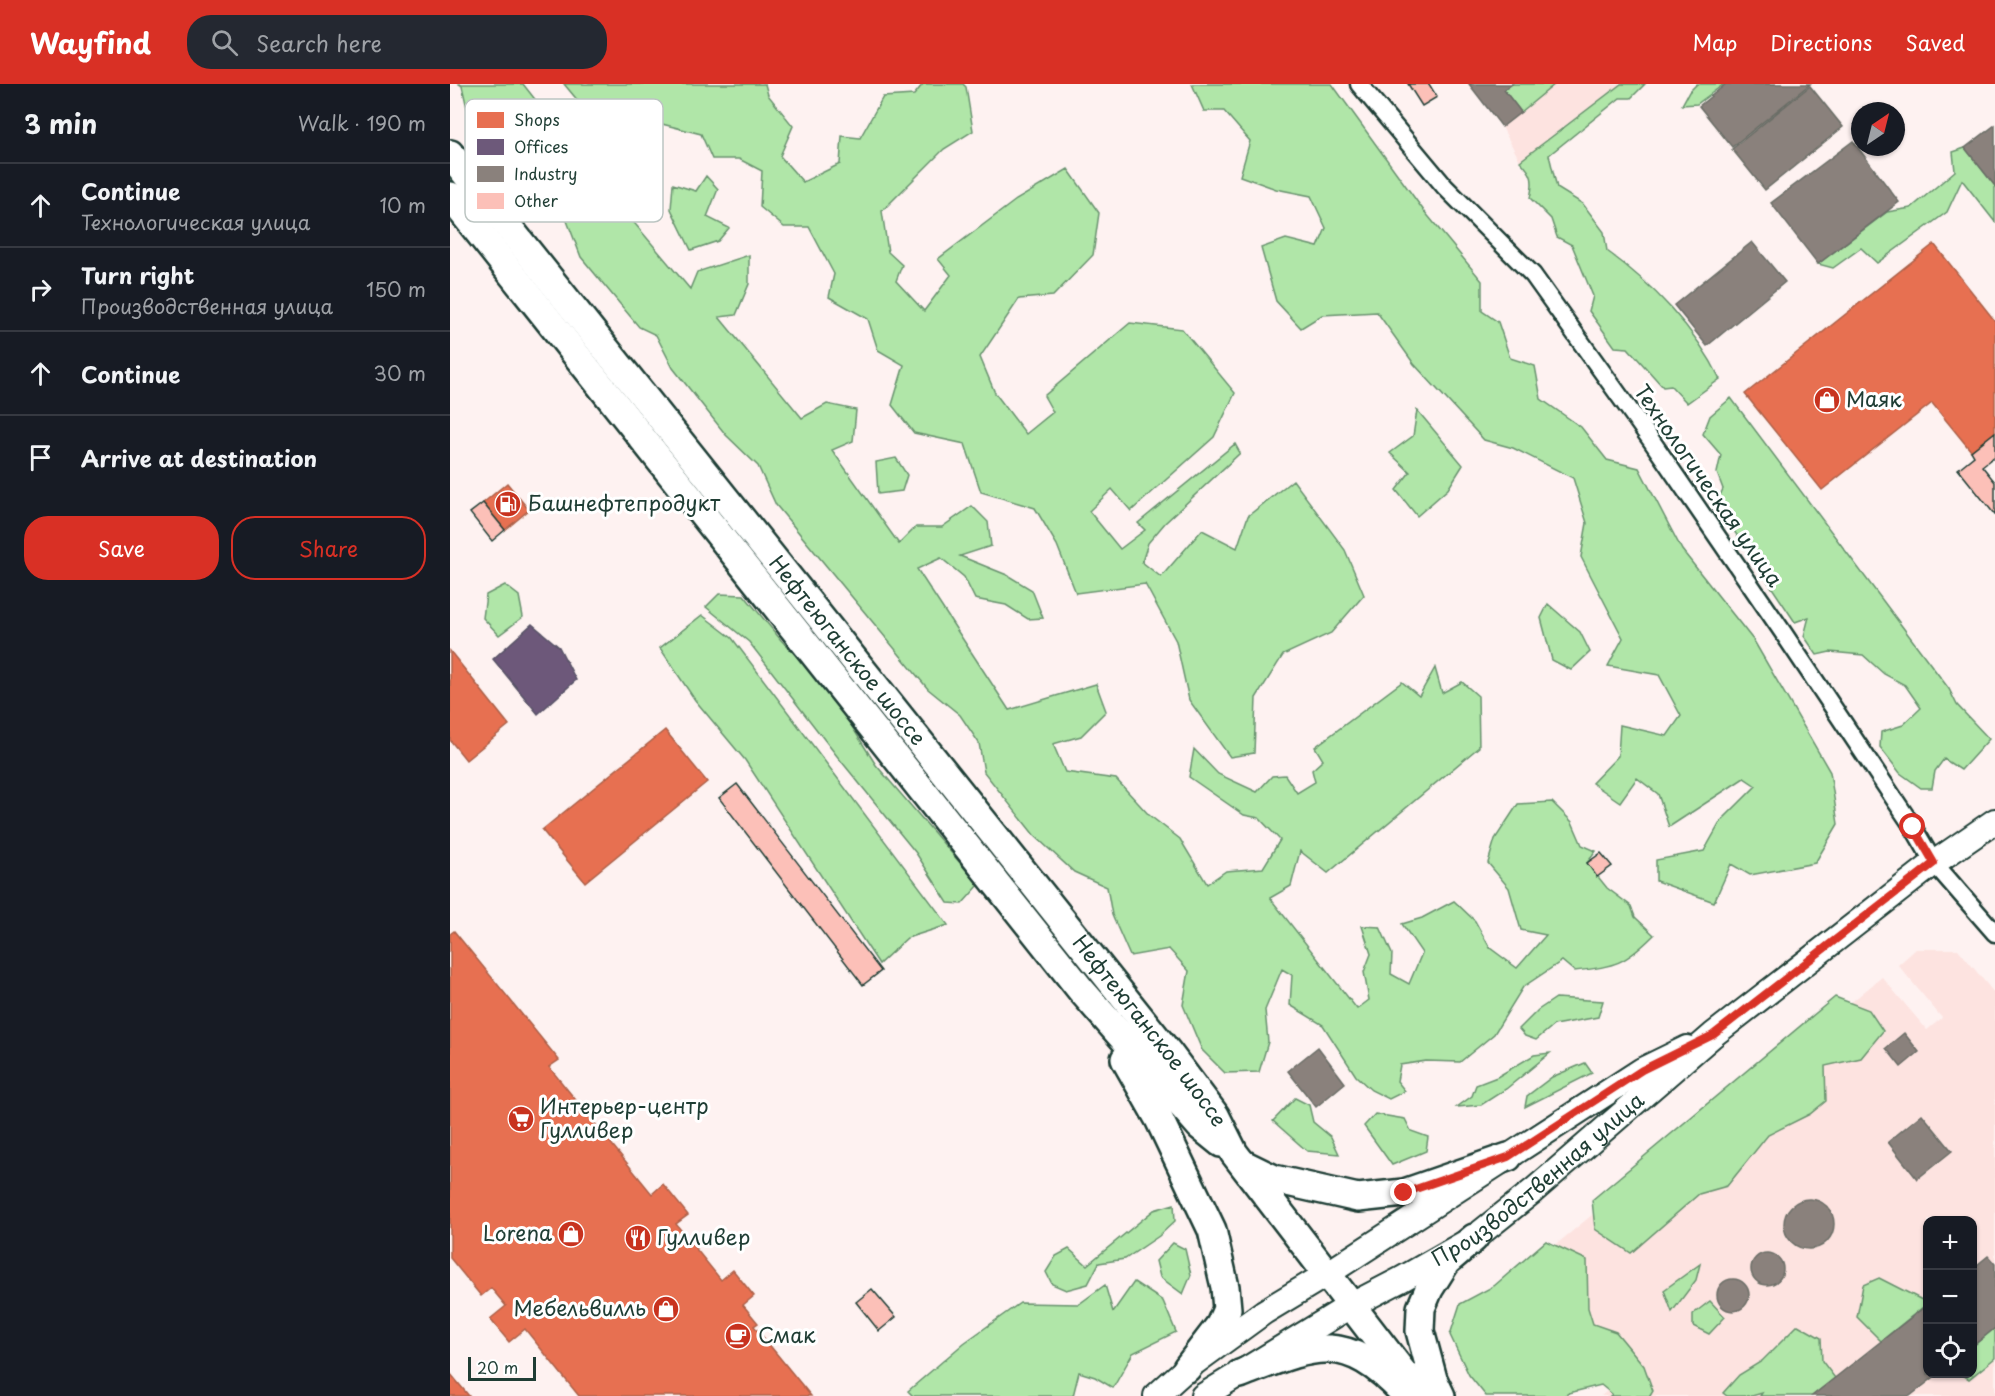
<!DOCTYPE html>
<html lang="en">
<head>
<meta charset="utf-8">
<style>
	:root { --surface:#171b24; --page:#242831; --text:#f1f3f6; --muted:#9ea1a6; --line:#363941; --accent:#d93025 }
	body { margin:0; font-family:"Playpen Sans",sans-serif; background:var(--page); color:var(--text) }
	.controls { position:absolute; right:18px; bottom:18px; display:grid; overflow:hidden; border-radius:12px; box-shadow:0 2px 4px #0004 }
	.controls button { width:54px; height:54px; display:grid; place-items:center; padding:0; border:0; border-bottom:2px solid var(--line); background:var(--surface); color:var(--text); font:30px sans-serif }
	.compass { position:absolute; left:1401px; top:18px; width:54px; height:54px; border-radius:50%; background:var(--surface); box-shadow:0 2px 4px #0004; rotate:35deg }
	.scale { position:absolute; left:18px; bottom:15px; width:68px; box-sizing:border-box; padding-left:6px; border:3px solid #1f3d34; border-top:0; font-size:16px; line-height:21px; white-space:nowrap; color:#1f3d34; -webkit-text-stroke:4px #fff; paint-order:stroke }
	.stop { position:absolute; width:18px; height:18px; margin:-14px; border:4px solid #d93025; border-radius:50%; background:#fff }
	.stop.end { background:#d93025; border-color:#fff; box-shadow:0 2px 6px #0008 }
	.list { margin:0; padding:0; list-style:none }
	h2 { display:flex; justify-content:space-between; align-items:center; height:78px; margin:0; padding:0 24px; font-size:26px }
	h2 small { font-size:20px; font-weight:400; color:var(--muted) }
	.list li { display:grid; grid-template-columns:39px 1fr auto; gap:18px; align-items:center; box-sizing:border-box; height:84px; padding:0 24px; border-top:2px solid var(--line) }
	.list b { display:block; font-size:22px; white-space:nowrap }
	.list p { margin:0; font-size:20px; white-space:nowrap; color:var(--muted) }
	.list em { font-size:20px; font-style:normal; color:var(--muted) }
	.actions { display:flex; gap:12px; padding:18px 24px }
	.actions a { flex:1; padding:14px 0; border:2px solid var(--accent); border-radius:24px; text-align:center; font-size:21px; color:var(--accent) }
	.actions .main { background:var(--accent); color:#fff }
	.icon { flex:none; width:33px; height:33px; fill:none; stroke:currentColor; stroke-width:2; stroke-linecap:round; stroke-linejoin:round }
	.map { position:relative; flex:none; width:1545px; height:1312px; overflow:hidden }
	header { display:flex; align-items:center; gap:36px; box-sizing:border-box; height:84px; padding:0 30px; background:var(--accent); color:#fff }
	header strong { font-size:28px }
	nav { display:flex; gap:33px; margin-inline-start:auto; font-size:21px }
	.search { width:420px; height:54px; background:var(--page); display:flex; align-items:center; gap:15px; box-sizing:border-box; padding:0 21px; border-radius:24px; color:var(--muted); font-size:22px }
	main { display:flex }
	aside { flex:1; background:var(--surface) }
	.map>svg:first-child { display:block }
	.built { fill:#fde3e0; fill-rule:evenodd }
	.green { fill:#b0e6a8; stroke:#68926e; stroke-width:1.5 }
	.shops { fill:#e76f51; stroke:#ab6048; stroke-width:1.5 }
	.offices { fill:#6d597a; stroke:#565165; stroke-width:1.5 }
	.industry { fill:#8a817c; stroke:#6a6d66; stroke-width:1.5 }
	.building { fill:#fcc0b8; stroke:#1f3d34; stroke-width:1.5 }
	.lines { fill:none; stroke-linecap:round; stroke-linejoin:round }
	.minor-casing { stroke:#1f3d34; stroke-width:21 }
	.secondary-casing { stroke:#1f3d34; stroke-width:28 }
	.primary-casing { stroke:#1f3d34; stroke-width:32 }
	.minor { stroke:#fff; stroke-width:16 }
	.secondary { stroke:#fff; stroke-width:24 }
	.primary { stroke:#fff; stroke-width:27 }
	.route { stroke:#d93025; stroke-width:8 }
	.labels { text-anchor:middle; stroke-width:6; stroke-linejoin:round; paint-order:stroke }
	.poi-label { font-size:21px; fill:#1f3d34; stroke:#fff; text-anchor:start }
	.street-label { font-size:21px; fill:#1f3d34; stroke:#fff }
	.key { fill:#fff; stroke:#bcc5c2; stroke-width:1.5 }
	.key-label { font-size:16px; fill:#1f3d34 }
</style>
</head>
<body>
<header>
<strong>Wayfind</strong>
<div class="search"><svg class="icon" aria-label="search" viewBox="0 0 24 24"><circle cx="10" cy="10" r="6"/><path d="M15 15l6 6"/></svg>Search here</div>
<nav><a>Map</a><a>Directions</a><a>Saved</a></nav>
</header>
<main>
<aside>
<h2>3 min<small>Walk · 190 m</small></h2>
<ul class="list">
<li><svg class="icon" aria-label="ahead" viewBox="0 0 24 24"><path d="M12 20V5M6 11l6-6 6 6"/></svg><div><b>Continue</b><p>Технологическая улица</p></div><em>10 m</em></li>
<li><svg class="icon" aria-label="right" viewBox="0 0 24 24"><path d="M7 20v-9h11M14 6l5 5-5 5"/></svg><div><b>Turn right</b><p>Производственная улица</p></div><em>150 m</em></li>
<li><svg class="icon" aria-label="ahead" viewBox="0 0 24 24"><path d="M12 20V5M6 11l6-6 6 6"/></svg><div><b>Continue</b></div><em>30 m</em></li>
<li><svg class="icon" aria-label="arrive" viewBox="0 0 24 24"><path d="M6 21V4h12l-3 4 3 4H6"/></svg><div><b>Arrive at destination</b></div></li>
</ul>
<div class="actions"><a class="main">Save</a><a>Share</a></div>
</aside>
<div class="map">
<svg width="1545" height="1312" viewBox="0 0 1545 1312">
	<rect width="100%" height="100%" fill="#fef2f1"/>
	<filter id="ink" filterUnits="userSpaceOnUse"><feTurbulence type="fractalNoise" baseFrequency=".0167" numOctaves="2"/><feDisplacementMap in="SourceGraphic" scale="12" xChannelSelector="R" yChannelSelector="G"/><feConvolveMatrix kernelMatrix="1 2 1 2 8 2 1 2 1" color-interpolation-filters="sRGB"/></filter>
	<g filter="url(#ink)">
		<path class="built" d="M1019 0H1171L1070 77 1052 43Z
			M1466 865H1508L1545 910V1312H1151L1168 1298 1036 1218 1432 893 1477 946 1492 934 1448 881ZM1478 1136H1522V1290H1478Z"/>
		<path class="green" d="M9 0H73L131 74 151 55 129 18 114 0H315L318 11 343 42 330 72 353 98 390 80 392 52 410 54 433 13 464 11 473 0H513L516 3 523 47 494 65 432 127 438 168 452 181 446 197 474 227 501 191 488 175 566 116 618 85 649 129 643 171 603 212 569 215 530 273 545 309 576 350 603 328 594 312 680 239 732 245 785 309 764 353 681 427 662 405 639 427 670 465 695 446 688 439 785 360 790 369 715 439 698 459 692 478 711 493 752 446 787 464 798 432 843 396 895 466 914 511 881 549 833 571 806 614 804 669 780 673 739 616 726 557 695 500 626 509 607 461 585 424 531 408 515 360 464 349 442 321 454 281 428 266 418 235 379 213 384 190 359 143H334L310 123 312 87 289 75H262L251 50 212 40 193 30 176 51 201 65 190 99 164 115 240 205 247 188 299 171V200L286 231 269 233 352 334 377 320 406 326 403 357 382 366 449 460 466 443H492L522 422 538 438 541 462 510 472 557 491 582 506 593 534 578 535 556 521 525 515 514 493 491 474 467 485 559 626 646 600 656 627 631 652 603 660 615 688 666 695 699 731 730 755 757 800 776 787 813 784 830 756 809 734 794 731 739 693 744 665 768 690 807 708 822 692 835 691 847 709 865 698 862 686 873 676 865 663 952 598 969 612 985 584 992 609 1012 598 1028 612 1029 663 878 789 850 767 841 802 820 814 907 925 919 916 914 888 921 870 912 842 930 843 942 870 941 890 959 900 972 869 952 840 972 834 1004 817 1025 837 1040 864 1067 884 1096 851 1071 846 1059 804 1038 779 1045 755 1068 720 1102 718 1122 738 1132 761 1146 767 1137 779 1157 804 1181 822 1185 833 1204 851C1175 880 1165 883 1124 887L1112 877 1073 903 1044 950 1010 978 976 977 950 981 947 997 955 1007 939 1015 921 1006 906 992 873 941 840 921 842 891 832 885 815 926 818 958 809 988 775 989 752 966 733 921 739 887 719 865 680 872 662 831 657 803 624 788 584 751 534 688 529 659 510 631 478 605 326 421 308 382 276 351 223 284 206 251 189 243 131 173 114 129 89 115 17 24 12 2Z
			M742 0H882L974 127 1032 197V227L1048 238 1060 274 1085 282 1091 315 1131 343 1157 376 1189 384 1232 466 1304 557 1380 688 1388 740 1365 779 1300 791 1281 780 1264 818 1206 797V776L1254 767 1271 737 1306 702 1294 694 1219 743 1208 710 1187 694 1170 718 1142 699 1168 672 1170 641 1217 652 1231 632 1209 591 1158 582 1173 554 1131 473 1137 439 1123 394 1063 364 1034 356 964 280 927 228 872 231 851 244 826 217 811 164 836 155 868 163 876 144 861 112 826 105 790 92 800 57 774 27H754Z
			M1062 0H1105L1071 28 1054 6Z
			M1171 0H1195L1181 14H1170L1099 71 1107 104 1133 120 1154 148 1157 167C1201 199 1246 245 1270 295L1237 319 1221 302 1213 303 1178 264 1165 263 1139 227 1143 212 1122 161 1107 153 1101 135 1080 114C1084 96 1083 90 1070 77Z
			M1247 0H1274L1247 20 1232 21 1239 8Z
			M1515 64 1545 102V138L1512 96 1497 128 1427 179 1411 164 1383 184 1368 180 1437 128 1461 124 1505 87 1503 68Z
			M256 92 268 105 257 133 279 144 268 157 241 166 221 125 223 100 246 107Z
			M1281 314 1499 605 1507 621 1539 655 1511 686 1494 675 1485 687 1482 704H1471L1450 689 1430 663 1431 648 1453 641 1471 624 1455 601 1434 590 1413 571 1380 568 1367 571 1354 552 1359 533 1345 538 1266 420 1273 405 1267 389 1271 371 1253 350 1260 332Z
			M967 326 1013 381 998 405 967 432 946 406 960 388 940 369 963 352Z
			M446 374 457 391 452 407 428 410 426 378Z
			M55 501 69 512 73 533 49 551 33 534 36 511Z
			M269 510 294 511 331 556 379 606 426 681 529 801 512 820 498 819 466 769 387 672 299 558 256 523Z
			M1098 520 1130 548 1140 568 1121 586 1102 576 1091 534Z
			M252 531 282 554 498 841 457 854 429 880 295 676 245 616 210 564Z
			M1385 913 1419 926 1433 947 1411 974 1375 982 1376 1017 1360 1030 1318 1051 1277 1102 1249 1110 1181 1169 1145 1145 1142 1116Z
			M1106 914 1153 917 1148 933 1104 941 1086 956 1075 952 1069 945 1088 926Z
			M1100 969 1056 1005 1031 1021 1007 1023 1022 1012 1026 1001 1047 993 1084 971Z
			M1135 979 1142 989 1075 1023 1077 1012 1102 993Z
			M845 1014 859 1021 863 1038 881 1053 889 1070 857 1067 823 1037Z
			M925 1030 955 1035 961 1047 978 1053 976 1067 942 1081 914 1042Z
			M724 1120 725 1137 709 1152 675 1175 649 1179 638 1200 616 1206 602 1200 596 1188 606 1172 619 1165 637 1181 704 1126Z
			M1096 1157 1137 1176 1138 1224 1143 1240 1166 1248 1194 1282 1203 1307 1200 1312H1160L1162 1310 1151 1301 1119 1309 1114 1312H1036L1019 1291 1000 1251 1010 1220 1044 1202Z
			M723 1159 735 1165 741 1191 733 1210 710 1193 706 1177Z
			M1250 1180 1246 1196 1222 1228 1214 1206Z
			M1429 1194 1478 1219 1431 1257 1407 1233 1413 1201Z
			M684 1198 713 1217 726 1248 683 1269 663 1304 645 1293 629 1288 623 1312H463L458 1307 514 1259 570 1219 629 1220 655 1201 663 1228Z
			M1260 1217 1275 1233 1259 1250 1243 1242V1230Z
			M1348 1241 1371 1254 1372 1277 1385 1294 1362 1312H1310L1312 1309 1302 1312H1277L1273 1309 1289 1291 1312 1277Z
			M1545 1244V1274L1519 1295 1511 1290H1522L1523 1262Z"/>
		<path class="shops" d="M1484 160 1545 237V348L1521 367 1482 319 1372 406 1295 310Z
			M57 399 79 426 55 446 33 419Z
			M0 567 59 641 16 676 0 656Z
			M215 646 257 698 135 798 92 746Z
			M4 847 109 976 99 983 202 1110 213 1100 238 1131 226 1140 271 1196 283 1186 304 1212 293 1221 308 1239 304 1242 361 1312H129L75 1245 59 1258 40 1235 56 1222 41 1204 31 1212 0 1174V850Z
			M0 1289 19 1312H0Z"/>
		<path class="offices" d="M82 540 109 563 126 596 88 630 43 575Z"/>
		<path class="industry" d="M1019 0H1062L1054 6 1071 28 1052 43Z
			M1276 0H1360L1282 63 1249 22Z
			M1360 2 1393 43 1315 106 1282 65Z
			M1545 41V102L1515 64Z
			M1403 57 1449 118 1368 180 1321 119Z
			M1302 158 1335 198 1257 262 1224 221Z
			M1454 949 1469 968 1451 983 1436 964Z
			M868 963 895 999 866 1023 838 987Z
			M1472 1030 1502 1067 1467 1095 1438 1058Z
			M1334 1140a25 25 0 1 1 50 0a25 25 0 1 1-50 0Z
			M1301 1185a16 16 0 1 1 32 0a16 16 0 1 1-32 0Z
			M1538 1172 1545 1180V1244L1524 1261 1522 1259V1185Z
			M1267 1211a16 16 0 1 1 32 0a16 16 0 1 1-32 0Z
			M1478 1220V1290H1488L1460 1312H1362Z"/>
		<path class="building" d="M958 0H979L987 13 972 22Z
			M1545 348V372L1532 382 1545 398V431L1508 385 1524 372 1521 367Z
			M33 419 55 446 42 457 20 429Z
			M287 700 431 887 413 901 269 714Z
			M1151 769 1162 782 1147 793 1137 779Z
			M422 1205 446 1233 429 1247 406 1218Z"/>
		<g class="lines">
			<defs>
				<path id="minor" d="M909 0 995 103 1083 191 1201 356 1332 547 1463 743 1484 779 1545 849"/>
				<g id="secondary">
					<path d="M706 1312 737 1284 814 1228 877 1190 1192 986 1237 964"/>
					<path id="s1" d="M753 1312 900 1222 952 1195 1024 1154 1083 1107 1263 951 1484 779 1545 737"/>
				</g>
				<g id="primary">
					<path id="s2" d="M0 70 720 971 765 1031 784 1069 971 1312"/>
					<path d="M0 112 631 906 750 1042 771 1059"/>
					<path d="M675 975 709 1035 762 1146 775 1203 777 1225 770 1241 737 1284"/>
					<path d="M795 1081 824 1095 908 1114 954 1109 1058 1073"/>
					<path d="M790 1290C862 1262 893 1245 953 1308"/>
					<path d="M991 1312 983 1295 970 1247 971 1224 979 1205 996 1178 1024 1154"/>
				</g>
			</defs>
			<use href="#minor" class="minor-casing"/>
			<use href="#secondary" class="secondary-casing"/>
			<use href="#primary" class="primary-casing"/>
			<use href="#minor" class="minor"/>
			<use href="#secondary" class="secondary"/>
			<use href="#primary" class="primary"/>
		</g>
	</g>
	<g class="lines" filter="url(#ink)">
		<path class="route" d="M954 1109 1058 1073 1192 986 1263 951 1484 779 1463 743"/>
	</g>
	<defs>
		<symbol id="shop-disc" viewBox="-11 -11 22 22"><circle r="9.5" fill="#c8321e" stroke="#fff"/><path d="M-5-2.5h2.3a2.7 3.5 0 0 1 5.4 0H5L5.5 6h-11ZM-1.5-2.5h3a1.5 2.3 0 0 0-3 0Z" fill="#fff"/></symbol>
		<symbol id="fuel-disc" viewBox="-11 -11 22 22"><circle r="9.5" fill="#c8321e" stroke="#fff"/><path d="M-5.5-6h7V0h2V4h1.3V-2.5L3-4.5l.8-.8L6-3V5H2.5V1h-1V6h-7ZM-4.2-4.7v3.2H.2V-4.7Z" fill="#fff"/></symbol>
		<symbol id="supermarket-disc" viewBox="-11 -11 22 22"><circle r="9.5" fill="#c8321e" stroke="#fff"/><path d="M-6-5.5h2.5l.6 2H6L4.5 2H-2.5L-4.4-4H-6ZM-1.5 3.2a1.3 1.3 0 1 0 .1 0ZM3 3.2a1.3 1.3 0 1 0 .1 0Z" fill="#fff"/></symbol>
		<symbol id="restaurant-disc" viewBox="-11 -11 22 22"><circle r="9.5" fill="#c8321e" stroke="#fff"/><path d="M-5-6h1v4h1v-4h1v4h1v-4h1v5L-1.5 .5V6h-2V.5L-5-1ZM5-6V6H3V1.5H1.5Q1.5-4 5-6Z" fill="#fff"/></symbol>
		<symbol id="cafe-disc" viewBox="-11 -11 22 22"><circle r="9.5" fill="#c8321e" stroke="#fff"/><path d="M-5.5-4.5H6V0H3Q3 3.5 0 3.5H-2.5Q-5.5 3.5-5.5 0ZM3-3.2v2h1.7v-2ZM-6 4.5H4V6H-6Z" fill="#fff"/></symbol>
	</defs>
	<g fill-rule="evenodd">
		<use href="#shop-disc" x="1362" y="301" width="30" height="30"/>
		<use href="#fuel-disc" x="43" y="405" width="30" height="30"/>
		<use href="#supermarket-disc" x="56" y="1020" width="30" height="30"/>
		<use href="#shop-disc" x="106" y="1135" width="30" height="30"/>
		<use href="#restaurant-disc" x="173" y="1139" width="30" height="30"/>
		<use href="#shop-disc" x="201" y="1210" width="30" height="30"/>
		<use href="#cafe-disc" x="273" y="1237" width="30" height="30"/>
	</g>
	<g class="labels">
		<g class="poi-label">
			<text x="1396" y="323">Маяк</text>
			<text x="78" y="427">Башнефтепродукт</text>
			<text x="90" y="1030">Интерьер-центр<tspan x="90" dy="24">Гулливер</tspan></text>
			<text x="102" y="1157" text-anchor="end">Lorena</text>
			<text x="207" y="1161">Гулливер</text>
			<text x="196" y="1232" text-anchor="end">Мебельвилль</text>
			<text x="308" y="1259">Смак</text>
		</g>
		<g class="street-label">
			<text transform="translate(1258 402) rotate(55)" y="7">Технологическая улица</text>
			<text dy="7" stroke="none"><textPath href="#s2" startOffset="636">Нефтеюганское шоссе</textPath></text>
			<text dy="7" stroke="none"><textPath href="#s2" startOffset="1122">Нефтеюганское шоссе</textPath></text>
			<text dy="7" stroke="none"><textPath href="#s1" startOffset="400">Производственная улица</textPath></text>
		</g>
	</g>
	<rect x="15" y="15" width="198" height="123" rx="9" class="key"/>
	<rect x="27" y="28" width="27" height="16" fill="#e76f51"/>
	<rect x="27" y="55" width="27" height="16" fill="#6d597a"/>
	<rect x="27" y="82" width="27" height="16" fill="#8a817c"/>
	<rect x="27" y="109" width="27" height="16" fill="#fcc0b8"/>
	<g class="key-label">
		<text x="64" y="42">Shops</text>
		<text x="64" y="69">Offices</text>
		<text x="64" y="96">Industry</text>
		<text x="64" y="123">Other</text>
	</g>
</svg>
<div class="controls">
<button>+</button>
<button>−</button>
<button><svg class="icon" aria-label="locate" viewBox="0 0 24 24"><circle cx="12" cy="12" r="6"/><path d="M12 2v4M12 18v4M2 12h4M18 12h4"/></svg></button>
</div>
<svg class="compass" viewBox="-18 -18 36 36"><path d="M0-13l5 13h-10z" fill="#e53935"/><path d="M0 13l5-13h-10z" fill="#9ea1a6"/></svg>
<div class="scale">20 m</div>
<div class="stop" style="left:1463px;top:743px"></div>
<div class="stop end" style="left:954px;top:1109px"></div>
</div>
</main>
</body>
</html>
